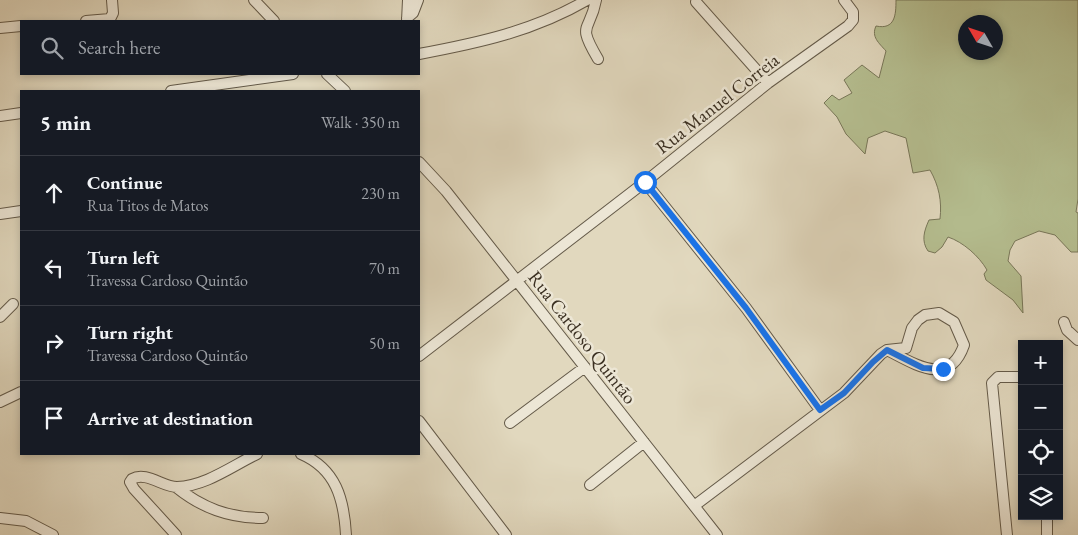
<!DOCTYPE html>
<html lang="en">
<head>
<meta charset="utf-8">
<style>
	:root { --surface:#171b24; --page:#20242c; --text:#f1f3f6; --muted:#9ea1a6; --line:#363941 }
	body { margin:0; font-family:"EB Garamond",serif; background:var(--page); color:var(--text) }
	.controls { position:absolute; right:15px; bottom:15px; display:grid; overflow:hidden; border-radius:0px; box-shadow:0 2px 8px #0003 }
	.controls button { width:45px; height:45px; display:grid; place-items:center; padding:0; border:0; border-bottom:1px solid var(--line); background:var(--surface); color:var(--text); font:25px sans-serif }
	.compass { position:absolute; left:958px; top:15px; width:45px; height:45px; border-radius:50%; background:var(--surface); box-shadow:0 2px 8px #0003; rotate:309deg }
	.stop { position:absolute; width:15px; height:15px; margin:-11px; border:4px solid #1a73e8; border-radius:50%; background:#fff }
	.stop.end { background:#1a73e8; border-color:#fff; box-shadow:0 1px 5px #0008 }
	.list { margin:0; padding:0; list-style:none }
	h2 { display:flex; justify-content:space-between; align-items:center; height:65px; margin:0; padding:0 20px; font-size:21px }
	h2 small { font-size:16px; font-weight:400; color:var(--muted) }
	.list li { display:grid; grid-template-columns:32px 1fr auto; gap:15px; align-items:center; box-sizing:border-box; height:75px; padding:0 20px; border-top:1px solid var(--line) }
	.list b { display:block; font-size:19px; white-space:nowrap }
	.list p { margin:0; font-size:16px; white-space:nowrap; color:var(--muted) }
	.list em { font-size:16px; font-style:normal; color:var(--muted) }
	.icon { flex:none; width:28px; height:28px; fill:none; stroke:currentColor; stroke-width:2; stroke-linecap:round; stroke-linejoin:round }
	.map { position:relative; flex:none; width:1078px; height:535px; overflow:hidden }
	.search { position:absolute; background:var(--surface); box-shadow:0 2px 8px #0003; left:20px; top:20px; width:400px; height:55px; display:flex; align-items:center; gap:12px; box-sizing:border-box; padding:0 18px; border-radius:0px; color:var(--muted); font-size:19px }
	.panel { position:absolute; background:var(--surface); box-shadow:0 2px 8px #0003; left:20px; top:90px; width:400px; height:365px; border-radius:0px }
	.map>svg:first-child { display:block }
	.green { fill:#b5be90; stroke:#787759; fill-rule:evenodd }
	.lines { fill:none; stroke-linecap:round; stroke-linejoin:round }
	.minor-casing { stroke:#645a49; stroke-width:12 }
	.minor { stroke:#ece6d5; stroke-width:10 }
	.route { stroke:#1a73e8; stroke-width:6 }
	.labels { text-anchor:middle; stroke-width:5; stroke-linejoin:round; paint-order:stroke }
	.street-label { font-size:19px; fill:#3b3022; stroke:#ece6d5 }
</style>
</head>
<body>
<div class="map">
<svg width="1078" height="535" viewBox="0 0 1078 535">
	<rect width="100%" height="100%" fill="#e1d8be"/>
	<filter id="stains"><feTurbulence type="fractalNoise" baseFrequency=".004" numOctaves="4"/><feColorMatrix values="0 0 0 0 .2 0 0 0 0 .09 0 0 0 0 .02 0 0 0 .5 -.17"/></filter>
	<radialGradient id="worn" r=".72"><stop offset=".6" stop-color="#630" stop-opacity="0"/><stop offset="1" stop-color="#630" stop-opacity=".3"/></radialGradient>
	<path class="green" d="M896 0H1078V199L1076 212 1078 213V252H1071L1055 235 1039 231 1015 241 1010 250 1008 261 1021 276 1023 313 1013 300 986 280 984 274 987 270C979 256 963 242 948 237L942 247 935 253 928 251C921 241 924 231 929 220L940 219C942 201 939 186 930 170L913 173 906 138 885 131 868 138 865 154 846 134 837 117 824 103 832 95 839 100 852 93 844 80 862 65 879 78 886 51C879 43 871 37 876 26 895 30 896 15 896 0ZM966 22H996V52H966Z"/>
	<g class="lines">
		<defs>
			<path id="minor" d="M254 0 274 21
				M596 0C590 33 576 22 598 59
				M696 2 768 83
				M407 18 413 13 418 0
				M86 21 110 19 113 13 112 0
				M407 21 408 0
				M0 28 21 26
				M419 54C478 43 534 31 587 0
				M327 74 345 91
				M171 91 293 74
				M0 116 21 113
				M419 162 446 191 717 535
				M645 182 746 308 820 410
				M0 214 21 211
				M0 317 13 304
				M1064 322 1067 330 1078 340
				M419 356 645 182 768 83 848 26 853 20V12L844 0
				M0 402 21 392
				M419 421 506 535
				M510 423 585 367
				M301 454C336 469 344 499 346 535
				M590 485 644 442
				M176 487C202 508 229 518 263 518
				M694 506 844 393 881 354 887 350 906 348 912 328 918 320 925 315 939 313 954 322 964 345C949 388 915 364 887 350
				M1047 516V535
				M0 518 26 521 53 535
				M176 535 134 489 130 482 132 479C146 471 163 487 177 487 206 486 232 466 257 454
				M1007 535 992 383 998 377H1022"/>
		</defs>
		<use href="#minor" class="minor-casing"/>
		<use href="#minor" class="minor"/>
	</g>
	<g class="lines">
		<path class="route" d="M645 182 746 308 820 410 844 393 873 362 887 350 923 368 943 369"/>
	</g>
	<g class="labels">
		<g class="street-label">
			<text transform="translate(717 103) rotate(-38)" y="7">Rua Manuel Correia</text>
			<text transform="translate(583 337) rotate(52)" y="7">Rua Cardoso Quintão</text>
		</g>
	</g>
	<rect width="100%" height="100%" filter="url(#stains)"/>
	<rect width="100%" height="100%" fill="url(#worn)"/>
</svg>
<div class="controls">
<button>+</button>
<button>−</button>
<button><svg class="icon" aria-label="locate" viewBox="0 0 24 24"><circle cx="12" cy="12" r="6"/><path d="M12 2v4M12 18v4M2 12h4M18 12h4"/></svg></button>
<button><svg class="icon" aria-label="layers" viewBox="0 0 24 24"><path d="M12 4l9 5-9 5-9-5zM3 14l9 5 9-5"/></svg></button>
</div>
<svg class="compass" viewBox="-18 -18 36 36"><path d="M0-13l5 13h-10z" fill="#e53935"/><path d="M0 13l5-13h-10z" fill="#9ea1a6"/></svg>
<div class="stop" style="left:645px;top:182px"></div>
<div class="stop end" style="left:943px;top:369px"></div>
<div class="search"><svg class="icon" aria-label="search" viewBox="0 0 24 24"><circle cx="10" cy="10" r="6"/><path d="M15 15l6 6"/></svg>Search here</div>
<section class="panel">
<h2>5 min<small>Walk · 350 m</small></h2>
<ul class="list">
<li><svg class="icon" aria-label="ahead" viewBox="0 0 24 24"><path d="M12 20V5M6 11l6-6 6 6"/></svg><div><b>Continue</b><p>Rua Titos de Matos</p></div><em>230 m</em></li>
<li><svg class="icon" aria-label="left" viewBox="0 0 24 24"><path d="M17 20v-9H6M10 6l-5 5 5 5"/></svg><div><b>Turn left</b><p>Travessa Cardoso Quintão</p></div><em>70 m</em></li>
<li><svg class="icon" aria-label="right" viewBox="0 0 24 24"><path d="M7 20v-9h11M14 6l5 5-5 5"/></svg><div><b>Turn right</b><p>Travessa Cardoso Quintão</p></div><em>50 m</em></li>
<li><svg class="icon" aria-label="arrive" viewBox="0 0 24 24"><path d="M6 21V4h12l-3 4 3 4H6"/></svg><div><b>Arrive at destination</b></div></li>
</ul>
</section>
</div>
</body>
</html>
